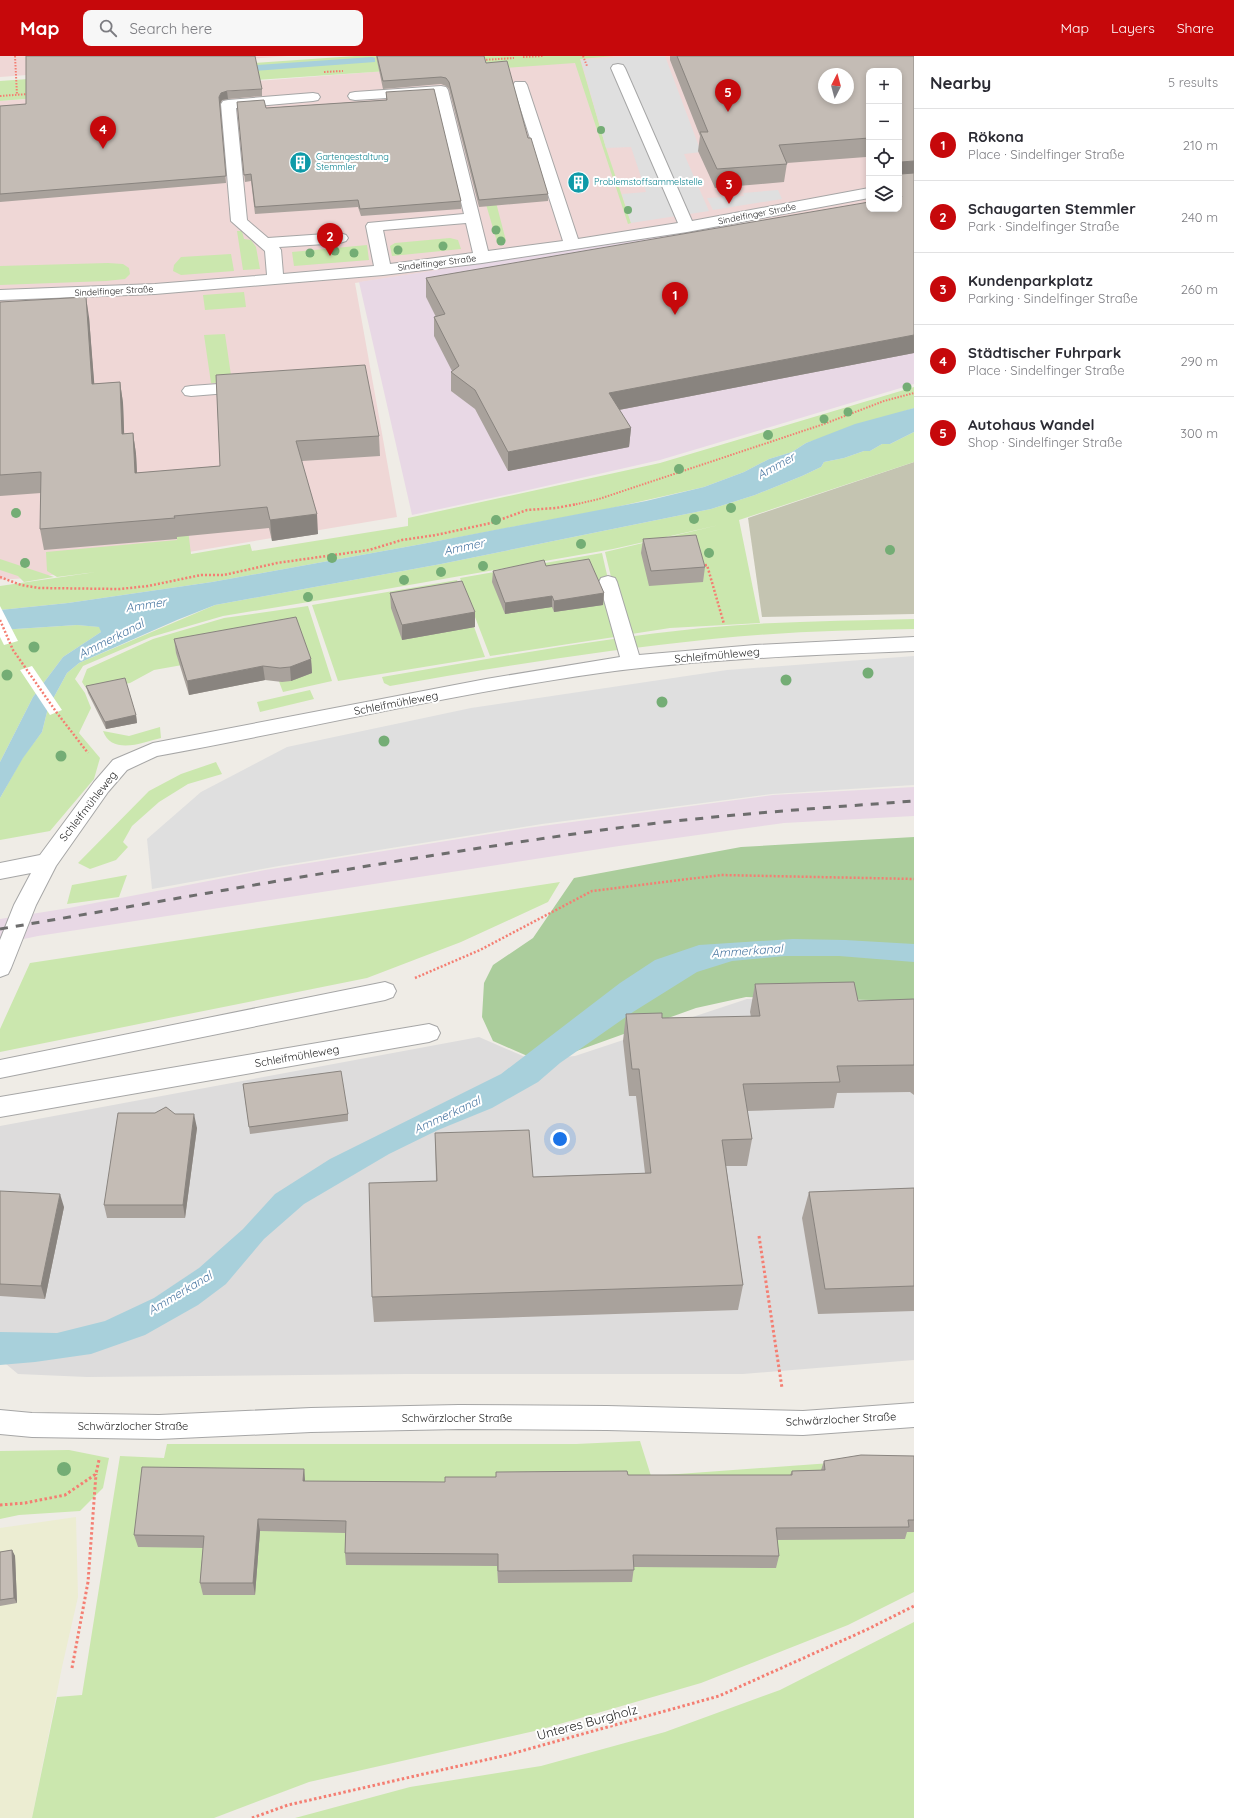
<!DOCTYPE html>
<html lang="en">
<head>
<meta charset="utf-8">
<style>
	:root { --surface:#fff; --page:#f7f7f7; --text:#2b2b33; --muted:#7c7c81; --line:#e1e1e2; --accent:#c6080b }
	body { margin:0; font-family:Quicksand,sans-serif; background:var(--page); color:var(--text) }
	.controls { position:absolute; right:12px; top:12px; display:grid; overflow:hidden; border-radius:8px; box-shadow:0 2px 6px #0003 }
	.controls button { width:36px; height:36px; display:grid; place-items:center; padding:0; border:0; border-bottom:1px solid var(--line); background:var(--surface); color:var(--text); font:20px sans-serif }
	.compass { position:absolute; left:818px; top:12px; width:36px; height:36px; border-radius:50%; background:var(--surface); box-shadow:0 2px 6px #0003; rotate:6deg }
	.you { position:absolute; left:560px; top:1083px; width:14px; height:14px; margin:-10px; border:3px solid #fff; border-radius:50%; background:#1a73e8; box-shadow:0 0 0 6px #1a73e833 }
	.badge { display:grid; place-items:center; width:26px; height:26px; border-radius:50%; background:var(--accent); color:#fff; font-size:13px; font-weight:700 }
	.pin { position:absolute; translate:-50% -33px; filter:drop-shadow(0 1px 2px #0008) }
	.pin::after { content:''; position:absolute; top:21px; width:14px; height:12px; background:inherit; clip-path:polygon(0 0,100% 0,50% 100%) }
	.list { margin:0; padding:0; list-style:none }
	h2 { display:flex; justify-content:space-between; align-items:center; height:52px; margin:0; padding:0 16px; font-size:17px }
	h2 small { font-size:13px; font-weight:400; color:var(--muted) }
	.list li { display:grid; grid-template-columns:26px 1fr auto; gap:12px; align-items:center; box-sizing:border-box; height:72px; padding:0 16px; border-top:1px solid var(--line) }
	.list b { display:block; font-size:15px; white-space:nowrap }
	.list p { margin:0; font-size:13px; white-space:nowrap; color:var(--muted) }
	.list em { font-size:13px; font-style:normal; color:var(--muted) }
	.icon { flex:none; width:22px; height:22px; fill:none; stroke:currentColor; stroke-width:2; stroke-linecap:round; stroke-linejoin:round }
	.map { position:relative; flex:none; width:914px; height:1762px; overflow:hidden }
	header { display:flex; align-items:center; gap:24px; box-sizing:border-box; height:56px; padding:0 20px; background:var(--accent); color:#fff }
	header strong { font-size:19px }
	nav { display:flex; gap:22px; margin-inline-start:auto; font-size:14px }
	.search { width:280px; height:36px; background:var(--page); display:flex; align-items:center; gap:10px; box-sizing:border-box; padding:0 14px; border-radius:8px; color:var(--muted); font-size:15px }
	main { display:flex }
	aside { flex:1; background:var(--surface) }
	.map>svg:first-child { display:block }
	.residential { fill:#dddcdc }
	.commercial { fill:#efd7d6; fill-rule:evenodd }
	.industrial { fill:#e8d8e5 }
	.construction { fill:#c4c4b1 }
	.farmland { fill:#ecedd2 }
	.grass { fill:#cbe7ae }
	.forest { fill:#abcd9c }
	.parking { fill:#dfdfdf }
	.water { fill:#a8d0db }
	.pier { fill:#fff }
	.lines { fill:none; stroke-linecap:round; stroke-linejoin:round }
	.stream { fill:#a8d0db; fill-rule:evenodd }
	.minor-casing { stroke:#a6a6a6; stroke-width:2 }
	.path-far2 { stroke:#f47e72; stroke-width:2; stroke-dasharray:1.5 1.5; stroke-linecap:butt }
	.path-far1 { stroke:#f47e72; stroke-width:2.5; stroke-dasharray:2 2; stroke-linecap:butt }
	.path { stroke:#f47e72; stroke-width:3; stroke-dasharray:2.5 2.5; stroke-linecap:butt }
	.minor { fill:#fff; fill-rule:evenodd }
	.rail { stroke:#6d6d6d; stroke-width:3; stroke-dasharray:8 8; stroke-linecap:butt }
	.tree { fill:#74ad75 }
	.wall { fill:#a9a29c }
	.shaded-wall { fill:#89847f }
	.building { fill:#c4bcb5; stroke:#89847f; fill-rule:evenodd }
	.labels { text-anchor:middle; stroke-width:4; stroke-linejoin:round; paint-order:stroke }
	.far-culture-label { font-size:9px; fill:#0d838f; stroke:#fff; text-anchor:start }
	.far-street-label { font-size:9px; fill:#1f1f1f; stroke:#fff }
	.street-label { font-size:11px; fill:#1f1f1f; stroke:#fff }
	.water-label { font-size:12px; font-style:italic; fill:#4c79a3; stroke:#fff }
	.near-street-label { font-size:13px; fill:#1f1f1f; stroke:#fff }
</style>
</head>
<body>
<header>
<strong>Map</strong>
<div class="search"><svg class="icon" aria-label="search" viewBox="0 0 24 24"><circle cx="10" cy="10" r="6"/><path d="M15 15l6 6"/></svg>Search here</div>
<nav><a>Map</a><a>Layers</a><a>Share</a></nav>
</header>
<main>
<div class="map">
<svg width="914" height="1762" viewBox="0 0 914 1762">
	<rect width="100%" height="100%" fill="#efece6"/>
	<path class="residential" d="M747 943 914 948V1304L743 1318H406L87 1321 18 1318 0 1303V1070L479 981 532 1004 575 1000Z"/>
	<path class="commercial" d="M0 0H288L0 21Z
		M579 0H914L899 15H869V147L355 227 397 461 40 521 0 524V45ZM824 18H848V42H824Z"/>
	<path class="industrial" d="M914 141V328L660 404 524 435 412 459 359 226 869 148V153H899Z
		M914 731V760L784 767 619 790 38 880 0 888V863L69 852 265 814 527 772 773 739Z"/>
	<path class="construction" d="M914 406V558L762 561 748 462Z"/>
	<path class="farmland" d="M76 1461 78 1541 62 1611 32 1762H0V1472Z"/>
	<path class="grass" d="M355 0H614L580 3 606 92 631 167 628 168 575 7 462 15 506 185 497 186 446 11 256 24 0 45V25Z
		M237 175H242L244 183 251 184 256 191 260 213 243 214Z
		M450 182 458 184 461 193 392 200 390 190 395 187Z
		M367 189 369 204 294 210 292 196Z
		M231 198 234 215 181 219 173 215 174 209 181 201Z
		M108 207 123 208 129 212 130 218 125 223 106 225 0 229V210Z
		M244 236 246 251 205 254 203 239Z
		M225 278 232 326 211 327 204 279Z
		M914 331V352L806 387 792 396 769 403 744 416 704 431 603 454 422 488 212 526 68 547 0 554V530L96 516 57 521 47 515 46 496 177 484 174 434 183 433 191 498 250 488 252 495 408 470V462L660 407Z
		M914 376V406L739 464 760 567 670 572 625 579 605 496 719 469 613 493 375 535 223 560 151 581 83 610 75 623 85 637 91 652 79 677 100 702 94 723 50 775 0 784V742L23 701 42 676 48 652 67 617 79 607 215 549 441 508 711 453 755 439 802 420 821 411 824 406 844 402 864 395H870L882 388H890Z
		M602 497 621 580 490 600 460 522Z
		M0 503 54 521 24 526 18 520 0 514Z
		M457 524 485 601 338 625 312 549Z
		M308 550 332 625 283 636 267 594 154 614 130 627 88 635 82 626 87 613 153 583 224 562Z
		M914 563V573C847 574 779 576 712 583 604 594 496 611 390 630L384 627 382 621C488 603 595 583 702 572 772 565 844 565 914 563Z
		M77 569 100 571 101 576 63 601 33 641 0 706V574Z
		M310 634 314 643 260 656 257 646Z
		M160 671 161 682C144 686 112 700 103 675L129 680Z
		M216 706 222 718 188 728 159 746 132 770 123 786 128 791 116 804 90 813 78 807 149 735 181 718Z
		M127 819 119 841 67 848 72 829Z
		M560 826 548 846 461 886 367 922 0 996V973L30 907Z
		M640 1385 651 1420 914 1401V1536L848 1569 701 1627 539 1674 309 1726 214 1762H32L57 1641 82 1639 120 1400 164 1402 167 1388H576Z
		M69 1394 109 1402 103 1432 80 1455 19 1459 0 1463V1395Z
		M914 1566V1762H295L410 1731 541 1710 665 1676 780 1634Z"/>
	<path class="forest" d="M914 781V945L746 941 696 952 571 997 532 1002 493 985 482 961 484 927 493 909 533 882 574 822 741 791Z"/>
	<path class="parking" d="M633 0H665L701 96 684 98 709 155 631 167 622 138 646 136 631 91 606 92 581 4Z
		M778 134 782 143 713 154 707 142 744 140 743 137Z
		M914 600V729L772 738 542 768 279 810 152 833 147 783 201 736 287 691 471 652 727 614Z"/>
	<path class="water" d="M914 352V376L890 388H882L870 395H864L844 402 824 406 821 411 802 420 755 439 711 453 441 508 215 549 177 564 79 607 67 617 48 652 42 676 23 702 0 742V706L33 641 63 601 101 576 99 571 77 569 0 574V554L68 547 212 526 422 488 646 445 704 431 744 416 769 403 792 396 806 387 855 368Z
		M793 883 845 884 914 888V906L839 900H785L732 905 697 916 633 956 560 1007 538 1026 492 1052 438 1074 389 1098 304 1148 264 1183 226 1228 198 1249 145 1279 91 1298 35 1306 0 1309V1276L57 1277 105 1265 154 1242 199 1212 243 1173 275 1138 330 1103 501 1018 620 927 655 904 699 889Z"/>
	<path class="pier" d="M0 550 18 585 4 589 0 581Z
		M32 610 62 654 50 659 20 614Z"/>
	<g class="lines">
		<path class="stream" d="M372 1 375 2V6L242 16 238 13 242 10Z"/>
		<defs>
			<path id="minor" d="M618 8 623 9 625 12 692 165 869 132V142L687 176 482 207 383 219 155 238 0 244V234L155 228 267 219 265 195 231 165 221 48 223 45 228 44 313 37 318 38 320 41 318 44 313 45 236 52 247 164 268 182 340 177 346 179 348 182 346 185 340 187 279 191 281 194 283 218 374 210 366 170 368 167 464 158 435 39 355 44 350 43 348 40 350 37 355 36 441 30 446 31 448 34 488 195 563 185 513 29 515 26H525L527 29 578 183 678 167 611 12 613 9ZM466 167 473 197 390 208 383 174Z
				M246 326 252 327 255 331 252 335 191 340 185 339 182 335 185 331 191 330Z
				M608 520 615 522 617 526 639 599 755 589 914 581V595C809 599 703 603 600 617 451 638 305 673 157 700L127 714 108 736 56 810 36 849 11 912 8 918 0 921V884L14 849 31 817 0 823V807L40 799 94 726 113 704 153 687 486 623 620 601 599 526 601 522Z
				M385 926 393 929 396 935 393 941 385 944 0 1022V1004Z
				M429 968 437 971 440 977 437 983 429 986 0 1061V1041Z
				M914 1347V1371L803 1379 607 1374 459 1373 311 1376 159 1383 32 1381 0 1378V1354L32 1357 159 1359 311 1352 459 1349 607 1350 803 1355Z"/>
		</defs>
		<use href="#minor" class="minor-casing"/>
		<path class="path-far2" d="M15 0 17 39
			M583 0 587 10
			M523 1 543 0
			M483 4 514 2
			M324 16 343 15
			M0 40 28 38
			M573 449 599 443 824 368 884 345 914 337"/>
		<path class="path-far1" d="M701 510 707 509 724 568
			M0 521 21 529 39 532 120 533 148 530 201 519H224L277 507 369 494 402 484 436 479 491 467 527 454 556 452 577 448
			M0 564 13 594 57 657 88 697
			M415 922 480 894 592 835 721 819 914 823"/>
		<path class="path" d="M759 1180 782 1332
			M0 1449 25 1447 65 1439 96 1418 99 1404
			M72 1612 88 1526 96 1418
			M252 1762 288 1749 507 1699 719 1640 866 1574 914 1550"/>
		<use href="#minor" class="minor"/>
		<path class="rail" d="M0 873C198 839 396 803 595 775 701 760 808 753 914 745"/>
	</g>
	<g class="tree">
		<circle cx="601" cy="74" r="4"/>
		<circle cx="628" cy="154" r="4"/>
		<circle cx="496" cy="174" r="4.5"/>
		<circle cx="501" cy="185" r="4.5"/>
		<circle cx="443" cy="190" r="4.5"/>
		<circle cx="398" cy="194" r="4.5"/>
		<circle cx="335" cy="195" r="4.5"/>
		<circle cx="310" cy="197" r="4.5"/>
		<circle cx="354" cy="197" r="4.5"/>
		<circle cx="907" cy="331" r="4.5"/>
		<circle cx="848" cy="356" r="4.5"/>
		<circle cx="824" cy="363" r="4.5"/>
		<circle cx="768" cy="379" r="5"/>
		<circle cx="679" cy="413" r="5"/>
		<circle cx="731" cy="452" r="5"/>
		<circle cx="16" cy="457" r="5"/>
		<circle cx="694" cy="463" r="5"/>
		<circle cx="496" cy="464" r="5"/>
		<circle cx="581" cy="488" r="5"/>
		<circle cx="890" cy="494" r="5"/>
		<circle cx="709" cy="497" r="5"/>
		<circle cx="332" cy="502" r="5"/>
		<circle cx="25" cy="507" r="5"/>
		<circle cx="483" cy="510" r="5"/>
		<circle cx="441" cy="516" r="5"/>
		<circle cx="404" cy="524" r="5"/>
		<circle cx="308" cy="541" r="5"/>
		<circle cx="34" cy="591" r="5.5"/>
		<circle cx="868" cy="617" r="5.5"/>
		<circle cx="7" cy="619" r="5.5"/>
		<circle cx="786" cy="624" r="5.5"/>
		<circle cx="662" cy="646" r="5.5"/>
		<circle cx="384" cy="685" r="5.5"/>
		<circle cx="61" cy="700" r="5.5"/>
		<circle cx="64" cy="1413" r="7"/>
	</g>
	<path class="wall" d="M376 0H484L486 7 528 82 548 138V145L479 151 449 33 446 30 441 28 383 33Z
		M670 0H914V297L619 354 631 372 629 391 508 415 475 353 451 335V316L452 315 434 280V261H436L426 241V222L899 153V15H869V106L866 101 787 107 784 126 715 132 698 95 700 80 670 4Z
		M262 33V40L228 43 222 44 220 48 226 127 0 146V50Z
		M386 36 461 145V153L361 160 358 151 255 158 251 125 245 126 237 46 266 52 386 44Z
		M0 246 89 261 94 328 120 326 123 347 124 378 133 377 136 398 137 417 220 410 216 319 379 380 380 400 302 405 318 478 272 485 269 472 177 481V483L44 494 40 473 41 437 0 440Z
		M643 483 705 511 703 526 649 530 641 497Z
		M546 510 604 537 603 549 554 556 552 551 505 558 492 526 493 515Z
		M390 537 475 556V571L402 584 391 552Z
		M174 583 311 603 312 617 291 625 282 626 265 624 189 639 176 597Z
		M86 630 136 659 137 667 106 673 88 637Z
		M755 928 858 945 914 943V1039L910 1036 837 1037 834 1052 747 1055 752 1083 747 1110H726L743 1229 738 1254 374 1266 372 1241 436 1125 435 1077 533 1121 645 1117 636 1040H629L623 985 626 958 662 962 751 961 750 956Z
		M243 1028 348 1058V1065L250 1078Z
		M175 1058 197 1072 185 1162H107L104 1149Z
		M914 1132V1255L818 1258 802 1162 809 1136Z
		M0 1135 64 1151 45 1243 0 1240Z
		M914 1400V1476H907L905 1483 777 1484 779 1500 776 1512 634 1511 632 1526 498 1527 497 1510 346 1509 345 1497V1477L260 1475 255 1539H203L200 1527 203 1492 138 1491 134 1479 304 1413 305 1425 445 1426 496 1421 628 1419H790L792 1415 821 1414 824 1405Z
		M12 1494 15 1500 17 1547 0 1550V1496Z"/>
	<path class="shaded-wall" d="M227 35 228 43 222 44 220 48 226 127 219 41 221 37Z
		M914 105V123L899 125 901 106Z
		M86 241 89 261 96 349 92 328Z
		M914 279V297L608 356 609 337Z
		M120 326 123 347 125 399 122 378Z
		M631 372 629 391 508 415V396Z
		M133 377 136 398 138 437 135 417Z
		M317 458 318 478 272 485 270 464Z
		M604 537 603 549 554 556V545Z
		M552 540V551L505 558V547Z
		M475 556V571L402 584V569Z
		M311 603 312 617 291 625 290 611Z
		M263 610 265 624 189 639 187 625Z
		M136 659 137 667 106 673 105 666Z
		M194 1058 197 1072 185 1162 183 1149Z
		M60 1138 64 1151 45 1243 41 1230Z
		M304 1413 305 1425H303Z
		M258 1463 260 1475 255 1539 253 1527Z
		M12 1494 15 1500 17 1547 14 1542Z"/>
	<path class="building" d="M26 0H255L262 33 227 35 221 37 219 41 226 120 0 138V50L26 48Z
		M377 0H484L486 7 507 5 528 82H531L548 138 479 144 449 26 446 22 441 21 383 25Z
		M677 0H914V105L901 106V118L914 117V279L609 337 631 372 508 396 475 334 451 316 459 310 434 261 445 258 426 222 869 146V153H899V141H902L899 136V15H869V82L779 89 787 108 717 113 700 76H708ZM824 18H848V42H824Z
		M434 33 461 145 360 153 358 144 255 151 251 118 244 119 237 46 264 44 266 52 387 44 386 36Z
		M86 241 92 328 120 326 122 378 133 377 135 417 220 410 216 319 365 309 379 380 296 385 317 458 270 464 267 451 174 460 175 462 40 473 41 416 0 419V246Z
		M696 479 705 511 651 515 643 483Z
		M589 503 604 537 554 545 552 540 505 547 493 515 544 504 546 510Z
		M462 525 475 556 402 569 390 537Z
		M296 561 311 603 290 611 280 612 263 610 187 625 174 583Z
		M125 622 136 659 105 666 86 630Z
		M854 926 858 945 914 943V1009L837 1010 840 1026 743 1028 752 1083 722 1084 743 1229 372 1241 369 1127 437 1125 435 1077 529 1074 533 1121 651 1117 639 1013H632L626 958 662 957V962L760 960 755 928Z
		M341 1015 348 1058 249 1071 243 1028Z
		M166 1051 175 1058H194L183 1149H104L118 1057H155Z
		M914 1132V1230L825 1233 809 1136Z
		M0 1135 60 1138 41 1230 0 1228Z
		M861 1399 914 1400V1464H908L909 1471 776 1472 779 1500 633 1499 634 1514 498 1515V1498L345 1497 346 1465 258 1463 253 1527H200L204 1480 134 1479 142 1411 304 1413 303 1425 445 1426V1421H496V1416L627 1415 628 1419H792V1415L825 1414 824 1405Z
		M12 1494 14 1542 0 1544V1496Z"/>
	<defs>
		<symbol id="building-disc" viewBox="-11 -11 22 22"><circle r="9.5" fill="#0f9aa8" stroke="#fff"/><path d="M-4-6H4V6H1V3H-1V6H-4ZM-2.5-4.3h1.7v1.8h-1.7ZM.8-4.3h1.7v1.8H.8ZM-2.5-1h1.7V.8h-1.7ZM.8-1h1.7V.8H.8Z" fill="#fff"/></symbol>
	</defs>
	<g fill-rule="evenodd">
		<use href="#building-disc" x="288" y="94" width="25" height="25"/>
		<use href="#building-disc" x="566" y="114" width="25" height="25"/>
	</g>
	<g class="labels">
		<g class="far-culture-label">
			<text x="316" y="104">Gartengestaltung<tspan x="316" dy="10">Stemmler</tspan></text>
			<text x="594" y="129">Problemstoffsammelstelle</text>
		</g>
		<g class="far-street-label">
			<text transform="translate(757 158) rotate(-11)" y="3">Sindelfinger Straße</text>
			<text transform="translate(437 207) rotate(-7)" y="3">Sindelfinger Straße</text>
			<text transform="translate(114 235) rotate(-3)" y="3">Sindelfinger Straße</text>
		</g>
		<g class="street-label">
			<text transform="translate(717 599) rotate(-5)" y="4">Schleifmühleweg</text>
			<text transform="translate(396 647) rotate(-11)" y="4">Schleifmühleweg</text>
			<text transform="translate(88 750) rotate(-52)" y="4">Schleifmühleweg</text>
			<text transform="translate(297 1000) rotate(-10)" y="4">Schleifmühleweg</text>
			<text x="457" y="1366">Schwärzlocher Straße</text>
			<text transform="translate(841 1363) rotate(-3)" y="4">Schwärzlocher Straße</text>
			<text x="133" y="1374">Schwärzlocher Straße</text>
		</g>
		<g class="water-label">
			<text transform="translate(776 410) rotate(-29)" y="4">Ammer</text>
			<text transform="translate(464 491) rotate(-12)" y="4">Ammer</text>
			<text transform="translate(146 549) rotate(-9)" y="4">Ammer</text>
			<text transform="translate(111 583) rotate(-27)" y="4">Ammerkanal</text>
			<text transform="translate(747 895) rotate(-4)" y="4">Ammerkanal</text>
			<text transform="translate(447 1059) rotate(-25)" y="4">Ammerkanal</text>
			<text transform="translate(180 1237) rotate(-31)" y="4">Ammerkanal</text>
		</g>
		<g class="near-street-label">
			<text transform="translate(587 1666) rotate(-15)" y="5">Unteres Burgholz</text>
		</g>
	</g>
</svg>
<div class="controls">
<button>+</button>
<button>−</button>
<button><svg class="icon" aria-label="locate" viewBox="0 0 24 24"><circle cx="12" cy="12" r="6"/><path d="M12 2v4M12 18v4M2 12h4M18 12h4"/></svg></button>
<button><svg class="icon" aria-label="layers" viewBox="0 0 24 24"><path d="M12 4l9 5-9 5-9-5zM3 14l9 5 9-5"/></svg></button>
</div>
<svg class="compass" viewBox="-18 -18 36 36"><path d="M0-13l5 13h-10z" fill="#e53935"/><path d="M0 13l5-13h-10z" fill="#7c7c81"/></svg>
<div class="you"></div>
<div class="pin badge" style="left:675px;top:259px">1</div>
<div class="pin badge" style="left:330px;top:200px">2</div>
<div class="pin badge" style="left:729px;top:148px">3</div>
<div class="pin badge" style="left:103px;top:93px">4</div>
<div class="pin badge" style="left:728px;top:56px">5</div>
</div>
<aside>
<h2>Nearby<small>5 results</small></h2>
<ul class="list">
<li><span class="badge">1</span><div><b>Rökona</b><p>Place · Sindelfinger Straße</p></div><em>210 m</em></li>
<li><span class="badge">2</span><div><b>Schaugarten Stemmler</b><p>Park · Sindelfinger Straße</p></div><em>240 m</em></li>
<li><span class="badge">3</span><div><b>Kundenparkplatz</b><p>Parking · Sindelfinger Straße</p></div><em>260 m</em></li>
<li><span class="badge">4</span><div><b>Städtischer Fuhrpark</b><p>Place · Sindelfinger Straße</p></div><em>290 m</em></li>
<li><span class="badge">5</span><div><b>Autohaus Wandel</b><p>Shop · Sindelfinger Straße</p></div><em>300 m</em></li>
</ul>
</aside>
</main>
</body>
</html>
